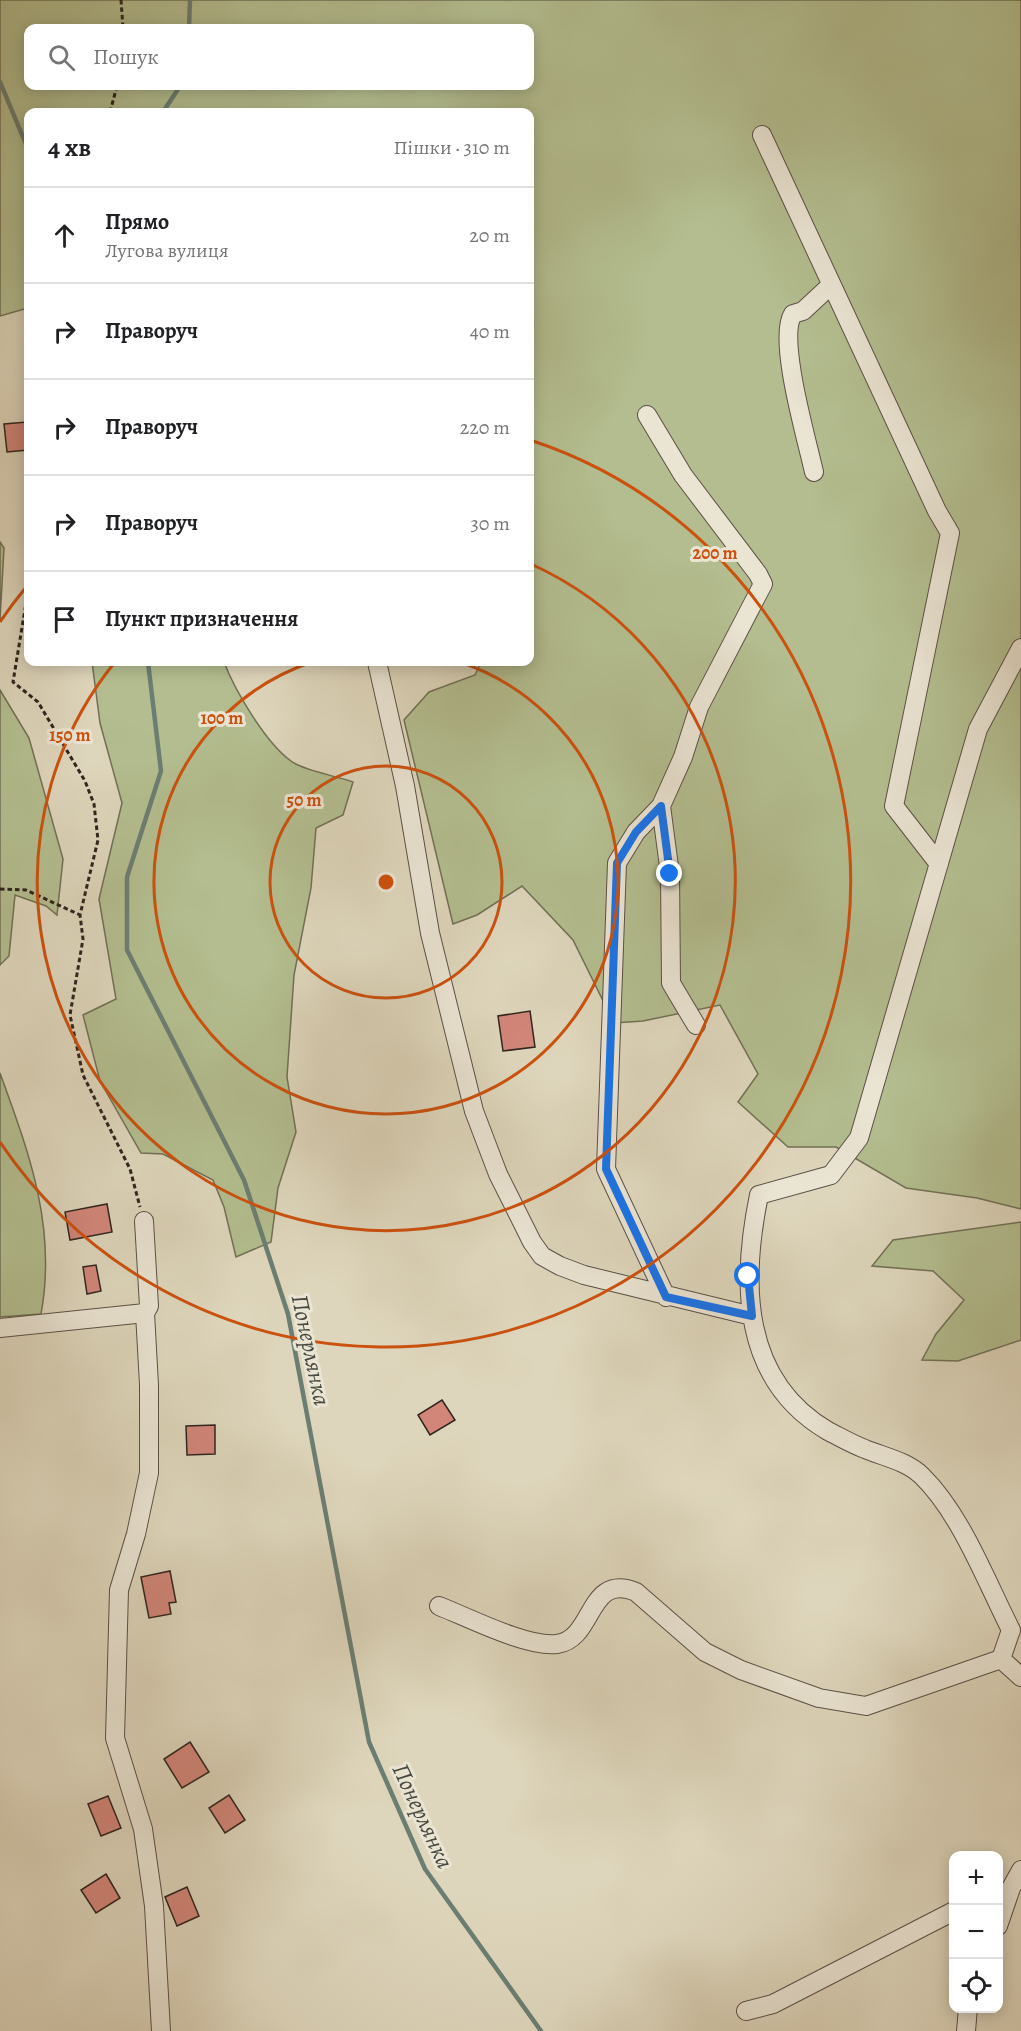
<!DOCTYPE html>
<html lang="uk">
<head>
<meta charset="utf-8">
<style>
	:root { --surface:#fff; --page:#f6f6f6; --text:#202124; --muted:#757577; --line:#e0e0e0 }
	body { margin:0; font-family:Alegreya,serif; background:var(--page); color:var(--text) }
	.controls { position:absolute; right:18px; bottom:18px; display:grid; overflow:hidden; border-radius:12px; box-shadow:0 3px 15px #0003 }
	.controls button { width:54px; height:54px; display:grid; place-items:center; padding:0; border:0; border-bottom:2px solid var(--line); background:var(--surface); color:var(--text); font:30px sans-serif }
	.stop { position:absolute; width:18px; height:18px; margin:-14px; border:4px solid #1a73e8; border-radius:50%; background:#fff }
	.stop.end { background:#1a73e8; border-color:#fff; box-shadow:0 2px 6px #0008 }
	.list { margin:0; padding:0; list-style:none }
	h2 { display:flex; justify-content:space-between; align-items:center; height:78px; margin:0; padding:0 24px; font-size:26px }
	h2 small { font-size:20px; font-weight:400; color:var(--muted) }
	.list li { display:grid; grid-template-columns:39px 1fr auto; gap:18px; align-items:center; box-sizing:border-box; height:96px; padding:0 24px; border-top:2px solid var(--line) }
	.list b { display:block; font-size:22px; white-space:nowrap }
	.list p { margin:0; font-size:20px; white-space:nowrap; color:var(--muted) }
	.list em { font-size:20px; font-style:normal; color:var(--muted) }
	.icon { flex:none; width:33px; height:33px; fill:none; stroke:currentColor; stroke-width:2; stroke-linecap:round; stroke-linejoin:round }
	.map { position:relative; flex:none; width:1021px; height:2031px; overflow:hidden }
	.search { position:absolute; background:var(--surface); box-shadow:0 3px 15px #0003; left:24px; top:24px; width:510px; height:66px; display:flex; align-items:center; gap:15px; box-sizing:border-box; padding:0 21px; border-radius:12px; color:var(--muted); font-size:22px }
	.panel { position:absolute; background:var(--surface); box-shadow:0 3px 15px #0003; left:24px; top:108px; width:510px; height:558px; border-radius:12px }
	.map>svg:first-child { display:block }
	.green { fill:#b3bd8f; stroke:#717056; stroke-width:1.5; fill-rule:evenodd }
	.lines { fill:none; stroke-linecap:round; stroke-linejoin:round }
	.stream { stroke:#6c7e72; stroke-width:4.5 }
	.building { fill:#d2867a; stroke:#2f241e; stroke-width:1.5 }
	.minor-casing { stroke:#5b5046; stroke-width:20 }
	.path { stroke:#2f241e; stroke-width:3; stroke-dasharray:4.5 3; stroke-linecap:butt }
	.minor { stroke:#eae4d3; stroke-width:18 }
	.route { stroke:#1a73e8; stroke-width:8 }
	.ring { fill:none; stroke:#cc510f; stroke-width:3 }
	.labels { text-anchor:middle; stroke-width:6; stroke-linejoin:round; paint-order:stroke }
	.water-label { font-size:24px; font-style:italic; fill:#484a41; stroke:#eae4d3 }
	.centre { fill:#cc510f; stroke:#eae4d3; stroke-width:3 }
	.ring-label { font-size:18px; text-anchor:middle; font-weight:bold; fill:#cc510f; stroke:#eae4d3; stroke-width:6; stroke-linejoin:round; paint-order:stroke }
</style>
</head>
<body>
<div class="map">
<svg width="1021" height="2031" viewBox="0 0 1021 2031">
	<rect width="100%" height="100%" fill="#ded6bc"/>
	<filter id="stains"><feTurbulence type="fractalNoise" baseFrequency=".00333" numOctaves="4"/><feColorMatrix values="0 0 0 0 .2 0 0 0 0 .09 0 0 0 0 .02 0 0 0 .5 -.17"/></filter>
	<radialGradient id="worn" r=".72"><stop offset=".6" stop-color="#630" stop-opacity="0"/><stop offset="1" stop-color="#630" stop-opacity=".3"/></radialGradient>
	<path class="green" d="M0 0H1021V1209L977 1198 906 1188 836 1147H788L738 1102 758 1074 720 1005 643 1021 614 1023 573 940 522 886 477 915 453 924 404 720 429 692 475 675 481 662H530V112H28V308L0 316ZM28 28H530V86H28Z
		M0 542 4 548 0 620Z
		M92 662H224C235 691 266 743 291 761 304 771 337 776 353 782L343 815 316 828 311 888 294 975 287 1077 296 1132 278 1188 271 1242 236 1257 224 1207 213 1180 163 1154 141 1153 100 1081 83 1015 116 999 99 899 122 803 100 723Z
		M0 690 29 738 63 859 57 915 46 906 15 895 9 956 0 965Z
		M0 1073C29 1153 57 1227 41 1314L0 1317Z
		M1021 1222V1340L958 1361 922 1360 936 1334 964 1300 933 1271 872 1266 893 1240Z"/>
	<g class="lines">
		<path class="stream" d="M189 28 190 0
			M0 82 28 149
			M163 112 180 86
			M148 662 161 771 127 877V950L244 1180 288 1314 369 1742 425 1869 541 2031"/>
	</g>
	<path class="building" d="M27 422 28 450 7 452 4 424Z
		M530 1011 535 1047 503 1051 498 1016Z
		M107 1204 112 1232 70 1240 65 1212Z
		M96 1265 101 1291 87 1294 83 1267Z
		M442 1400 455 1420 430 1435 418 1415Z
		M215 1425V1454L187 1455 186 1426Z
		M170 1571 176 1602 169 1603 171 1614 149 1618 141 1577Z
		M190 1742 209 1772 182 1788 164 1759Z
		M229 1795 245 1820 225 1833 209 1808Z
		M108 1796 121 1828 101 1836 88 1804Z
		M106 1874 120 1898 96 1913 81 1890Z
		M187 1887 199 1916 177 1926 165 1897Z"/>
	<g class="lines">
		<defs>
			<path id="minor" d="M762 135 937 511 950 533 894 806 939 864
				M647 415 683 475 758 574 763 584 699 707 683 757 661 806 636 832 617 863 606 1169 666 1297
				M814 472C807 440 777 338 793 314L803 311 831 285
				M1021 648 978 729 859 1138 831 1175 759 1195C741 1282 741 1380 828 1431 840 1437 852 1444 865 1449 884 1457 907 1461 922 1476 961 1514 986 1581 1011 1630L1001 1659 1021 1677
				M377 662 405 786 430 933 474 1111 498 1174 532 1242 542 1256 560 1266 584 1275 752 1316
				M661 806 670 874 671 983 696 1025
				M144 1221 149 1306 145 1313 149 1385V1473L136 1534 119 1590 115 1738 143 1829 154 1906 161 2031
				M0 1328 145 1313
				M439 1606C467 1617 528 1648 557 1644 595 1639 587 1572 636 1592L705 1652 741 1670 819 1698 866 1706 1001 1659
				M998 1926 1011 1888 1021 1870
				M746 2011 773 2004 954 1911
				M966 2031 968 2008"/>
		</defs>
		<use href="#minor" class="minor-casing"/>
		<path class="path" d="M121 0 123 28
			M110 112 117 86
			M28 591 13 682 38 702 85 781 94 804 98 840 80 915 83 939 70 1015 83 1075 130 1169 140 1207
			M0 889 26 890 80 915"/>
		<use href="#minor" class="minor"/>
	</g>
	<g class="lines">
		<path class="route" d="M670 874 661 806 636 832 617 863 606 1169 666 1297 752 1316 748 1276"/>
	</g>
	<g class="ring">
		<circle cx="386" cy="882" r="116"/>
		<path d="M460 662A232 232 0 1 1 312 662"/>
		<path d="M531 564A349 349 0 1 1 115 662"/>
		<path d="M0 622A465 465 0 0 1 27 586M530 440A465 465 0 1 1 0 1142"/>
	</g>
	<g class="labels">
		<g class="water-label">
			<text transform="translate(311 1350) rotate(78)" y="8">Понерлянка</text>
			<text transform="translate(423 1816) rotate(65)" y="8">Понерлянка</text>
		</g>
	</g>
	<circle cx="386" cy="882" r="9" class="centre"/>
	<g class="ring-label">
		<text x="715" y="559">200 m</text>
		<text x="222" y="724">100 m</text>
		<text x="70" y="741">150 m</text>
		<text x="304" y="806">50 m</text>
	</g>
	<rect width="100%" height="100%" filter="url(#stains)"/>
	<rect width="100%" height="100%" fill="url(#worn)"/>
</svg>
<div class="controls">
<button>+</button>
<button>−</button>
<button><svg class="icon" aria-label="locate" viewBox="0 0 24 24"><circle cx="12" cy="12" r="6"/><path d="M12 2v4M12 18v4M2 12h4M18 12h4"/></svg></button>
</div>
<div class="stop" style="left:748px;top:1276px"></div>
<div class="stop end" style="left:670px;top:874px"></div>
<div class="search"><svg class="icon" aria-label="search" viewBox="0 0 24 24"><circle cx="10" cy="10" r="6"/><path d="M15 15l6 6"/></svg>Пошук</div>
<section class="panel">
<h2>4 хв<small>Пішки · 310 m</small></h2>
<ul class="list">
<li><svg class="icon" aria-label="ahead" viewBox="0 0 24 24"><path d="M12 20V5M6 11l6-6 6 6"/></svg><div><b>Прямо</b><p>Лугова вулиця</p></div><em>20 m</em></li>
<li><svg class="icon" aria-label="right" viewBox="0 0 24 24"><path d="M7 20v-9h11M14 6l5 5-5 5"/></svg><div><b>Праворуч</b></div><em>40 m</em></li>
<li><svg class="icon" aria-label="right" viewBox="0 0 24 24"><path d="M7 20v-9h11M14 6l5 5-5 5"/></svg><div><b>Праворуч</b></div><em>220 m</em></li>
<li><svg class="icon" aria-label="right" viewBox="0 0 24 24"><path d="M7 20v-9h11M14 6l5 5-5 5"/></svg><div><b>Праворуч</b></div><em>30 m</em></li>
<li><svg class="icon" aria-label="arrive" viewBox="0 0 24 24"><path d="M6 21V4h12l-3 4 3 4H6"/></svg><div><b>Пункт призначення</b></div></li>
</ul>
</section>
</div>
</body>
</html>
